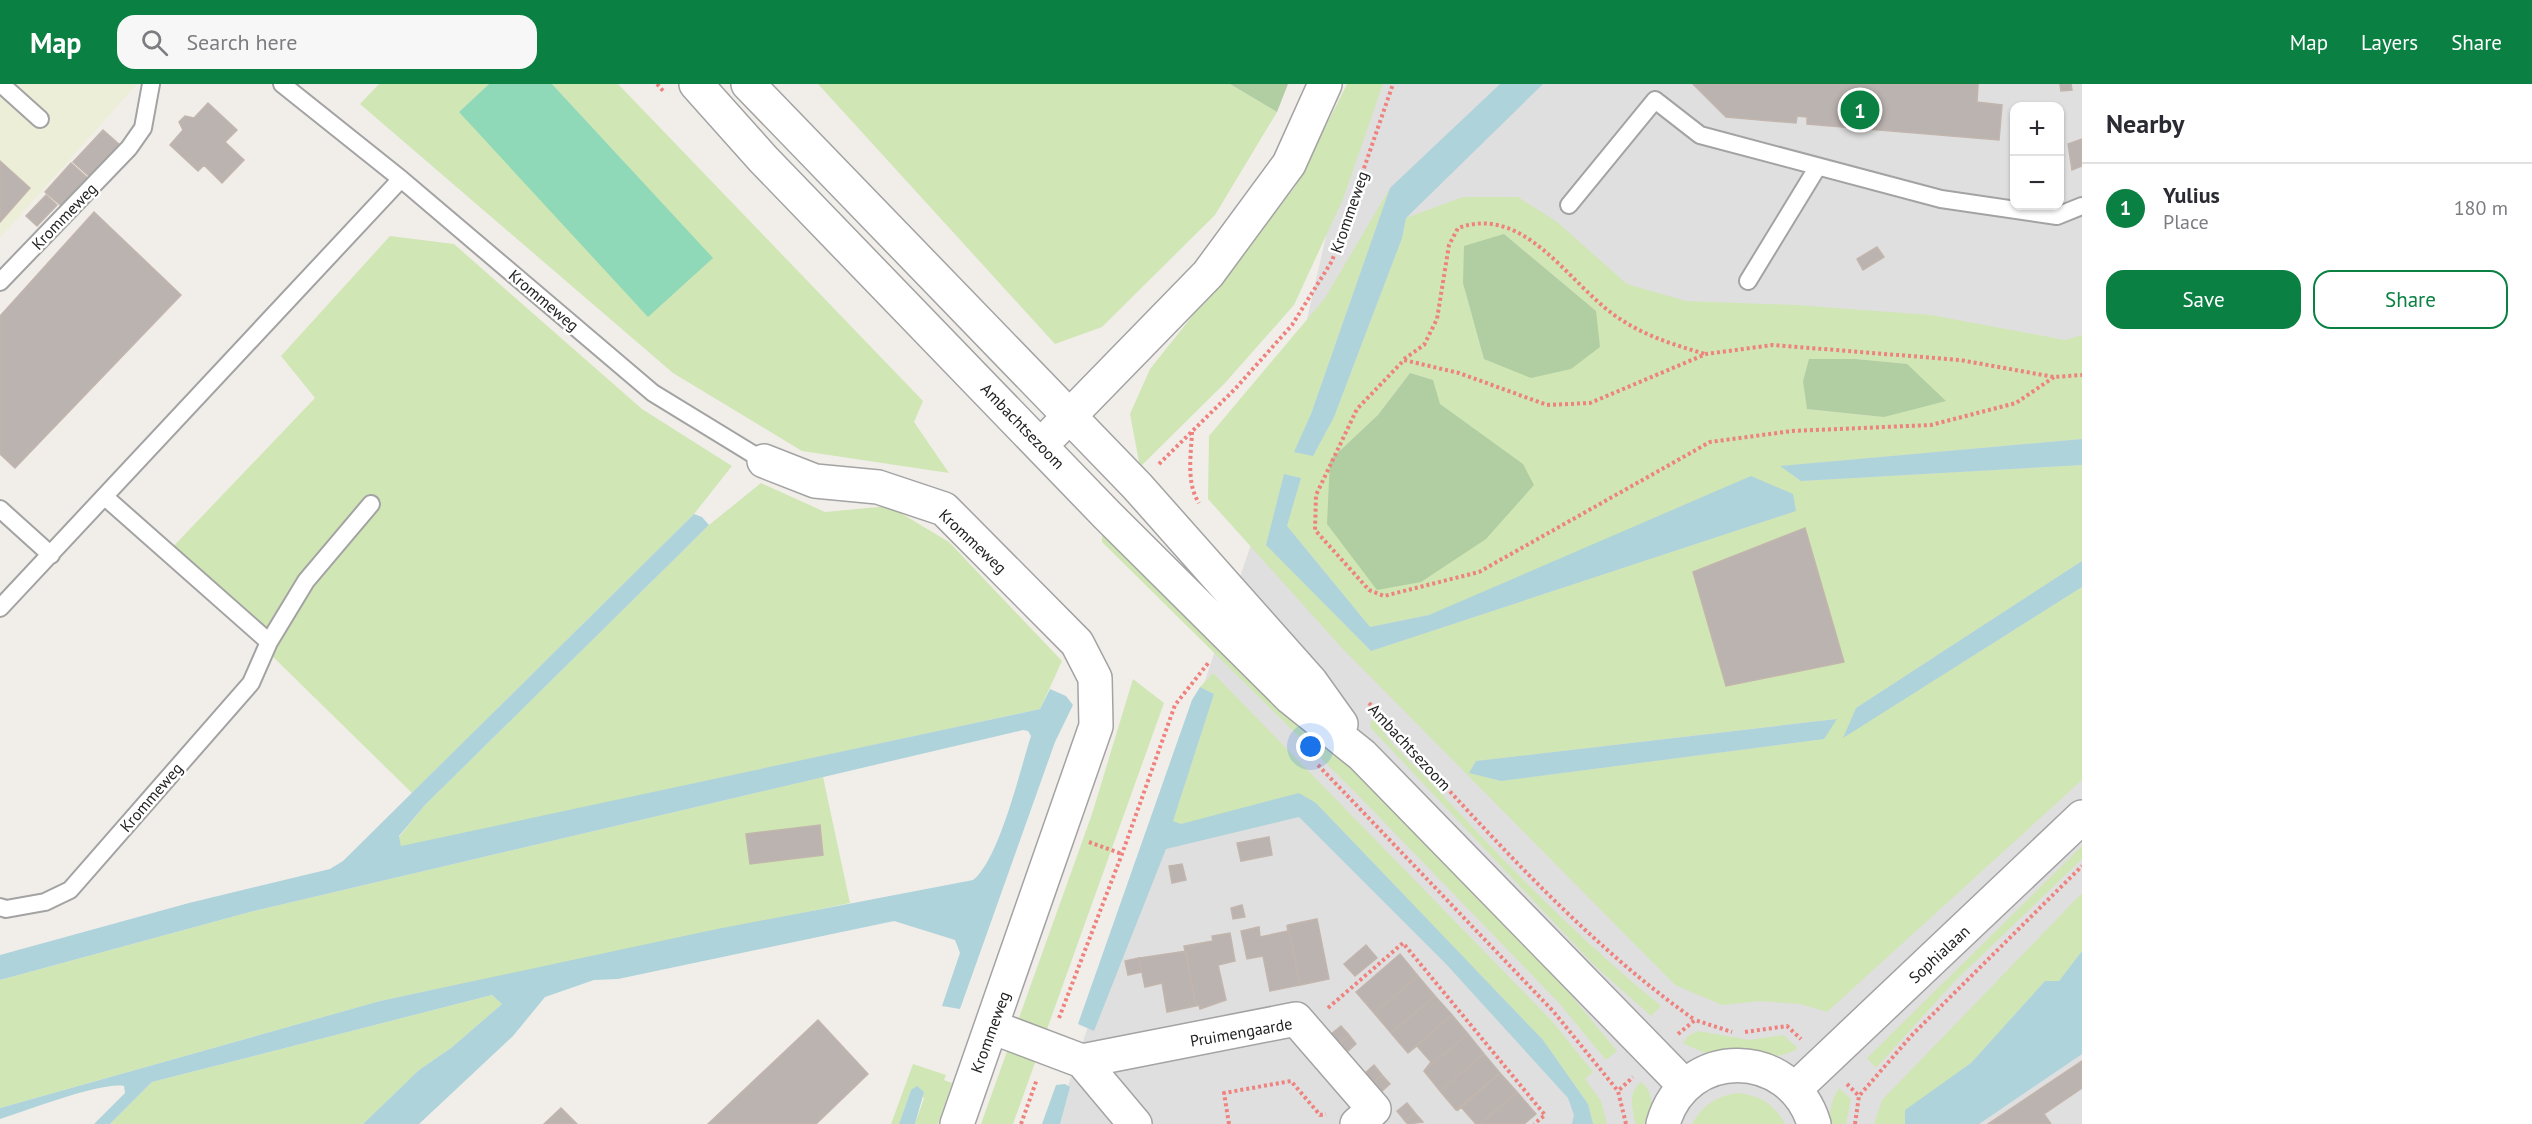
<!DOCTYPE html>
<html lang="en">
<head>
<meta charset="utf-8">
<style>
	:root { --surface:#fff; --page:#f7f7f7; --text:#2b2b33; --muted:#7c7c81; --line:#e1e1e2; --accent:#0b8043 }
	body { margin:0; font-family:"PT Sans",sans-serif; background:var(--page); color:var(--text) }
	.controls { position:absolute; right:18px; top:18px; display:grid; overflow:hidden; border-radius:12px; box-shadow:0 2px 4px #0004 }
	.controls button { width:54px; height:54px; display:grid; place-items:center; padding:0; border:0; border-bottom:2px solid var(--line); background:var(--surface); color:var(--text); font:30px sans-serif }
	.you { position:absolute; left:1311px; top:663px; width:21px; height:21px; margin:-15px; border:4px solid #fff; border-radius:50%; background:#1a73e8; box-shadow:0 0 0 9px #1a73e833 }
	.badge { display:grid; place-items:center; width:39px; height:39px; border-radius:50%; background:var(--accent); color:#fff; font-size:20px; font-weight:700 }
	.pin { position:absolute; translate:-50% -50%; border:3px solid #fff; box-shadow:0 2px 6px #0006 }
	.list { margin:0; padding:0; list-style:none }
	h2 { display:flex; justify-content:space-between; align-items:center; height:78px; margin:0; padding:0 24px; font-size:26px }
	h2 small { font-size:20px; font-weight:400; color:var(--muted) }
	.list li { display:grid; grid-template-columns:39px 1fr auto; gap:18px; align-items:center; box-sizing:border-box; height:90px; padding:0 24px; border-top:2px solid var(--line) }
	.list b { display:block; font-size:22px; white-space:nowrap }
	.list p { margin:0; font-size:20px; white-space:nowrap; color:var(--muted) }
	.list em { font-size:20px; font-style:normal; color:var(--muted) }
	.actions { display:flex; gap:12px; padding:18px 24px }
	.actions a { flex:1; padding:14px 0; border:2px solid var(--accent); border-radius:18px; text-align:center; font-size:21px; color:var(--accent) }
	.actions .main { background:var(--accent); color:#fff }
	.icon { flex:none; width:33px; height:33px; fill:none; stroke:currentColor; stroke-width:2; stroke-linecap:round; stroke-linejoin:round }
	.map { position:relative; flex:none; width:2082px; height:1040px; overflow:hidden }
	header { display:flex; align-items:center; gap:36px; box-sizing:border-box; height:84px; padding:0 30px; background:var(--accent); color:#fff }
	header strong { font-size:28px }
	nav { display:flex; gap:33px; margin-inline-start:auto; font-size:21px }
	.search { width:420px; height:54px; background:var(--page); display:flex; align-items:center; gap:15px; box-sizing:border-box; padding:0 21px; border-radius:18px; color:var(--muted); font-size:22px }
	main { display:flex }
	aside { flex:1; background:var(--surface) }
	.map>svg:first-child { display:block }
	.residential { fill:#e0dfdf; fill-rule:evenodd }
	.farmland { fill:#edeed7 }
	.grass { fill:#d0e6b5; fill-rule:evenodd }
	.forest { fill:#b1cda2 }
	.pitch { fill:#8fd8b8 }
	.water { fill:#aed3da }
	.building { fill:#bbb3af; stroke:#c2b5ad; stroke-width:1.5 }
	.lines { fill:none; stroke-linecap:round; stroke-linejoin:round }
	.service-casing { stroke:#a3a3a3; stroke-width:20 }
	.minor-casing { stroke:#a3a3a3; stroke-width:36 }
	.tertiary-casing { stroke:#a3a3a3; stroke-width:36 }
	.path { stroke:#ee827e; stroke-width:4; stroke-dasharray:3 3; stroke-linecap:butt }
	.service { stroke:#fff; stroke-width:16 }
	.minor { stroke:#fff; stroke-width:33 }
	.tertiary { stroke:#fff; stroke-width:33 }
	.labels { text-anchor:middle; stroke-width:5; stroke-linejoin:round; paint-order:stroke }
	.street-label { font-size:16px; fill:#222; stroke:#fff }
</style>
</head>
<body>
<header>
<strong>Map</strong>
<div class="search"><svg class="icon" aria-label="search" viewBox="0 0 24 24"><circle cx="10" cy="10" r="6"/><path d="M15 15l6 6"/></svg>Search here</div>
<nav><a>Map</a><a>Layers</a><a>Share</a></nav>
</header>
<main>
<div class="map">
<svg width="2082" height="1040" viewBox="0 0 2082 1040">
	<rect width="100%" height="100%" fill="#f1eeea"/>
	<path class="residential" d="M1361 0H2082V1040H1055L1264 422ZM2014 22H2060V122H2014Z"/>
	<path class="farmland" d="M0 0H137L0 154Z"/>
	<path class="grass" d="M379 0H489L459 28 712 174 552 0H618L923 317 914 338 949 389 802 367 673 289 360 20Z
		M818 0H1230L1277 28 1215 131 1102 243 1055 260Z
		M1347 0H1383L1343 115 1294 221 1225 299 1140 383 1130 330 1150 285 1295 103Z
		M1390 104 1311 330 1295 368 1313 372 1334 333 1402 154 1406 134 1463 113H1518L1557 138 1627 200 1686 217 1796 221 1931 231 2065 256 2082 251V355L1781 382 1801 397 2082 381V477L1856 624 1844 653 2082 503V696L1827 928 1800 920 1760 917 1722 921 1675 901 1340 562 1208 415 1209 352 1325 214ZM1504 150 1596 227 1484 275 1463 199ZM1809 275H1855L1907 280 1884 333 1807 325 1803 297ZM1410 289 1433 296 1440 320 1330 376 1378 331ZM1284 390 1301 394 1287 442 1370 543 1429 531 1796 427 1371 567 1266 461ZM1836 635 1824 655 1501 697 1470 689 1476 677Z
		M390 152 454 160 642 325 732 382 694 430 412 709 167 469 315 314 281 272Z
		M761 399 825 428 889 422 949 458 1062 577 1040 625 401 763 399 753 425 721 709 441Z
		M1102 448 1255 585 1570 910 1617 967 1606 976 1559 919 1354 707 1102 458Z
		M1213 589 1552 937 1593 988 1585 995 1601 1017 1607 1040H1593L1588 1020 1543 956 1316 719 1181 740 1173 737 1214 610 1200 603Z
		M1133 595 1164 619 1013 1040H981L1092 730Z
		M1375 635C1388 660 1416 682 1435 703 1506 780 1580 856 1661 922L1651 932 1595 882 1370 643 1371 637Z
		M823 693 850 819 380 917 0 1024V896L250 828Z
		M2082 762V775L1954 898 1876 984 1867 974Z
		M2082 809V867L2059 897H2045L1971 979 1921 1015 1905 1040H1874L1882 1016Z
		M492 911 502 920 451 964 419 986 363 1040H110L152 998Z
		M1698 947 1749 956 1783 951 1798 964C1783 977 1730 975 1710 970 1701 968 1692 963 1683 959L1688 952Z
		M913 980 946 991 944 996 952 999 938 1040H915L924 1014 911 1006 899 1040H891Z
		M1641 998C1653 1006 1653 1026 1652 1040H1635C1633 1023 1627 1010 1641 998Z
		M1839 1004 1851 1015 1846 1040H1827L1833 1015Z
		M1739 1009C1761 1012 1774 1020 1785 1040H1692C1704 1020 1716 1012 1739 1009Z"/>
	<path class="forest" d="M1230 0H1288L1277 28Z
		M1504 150 1596 227 1600 263 1571 285 1531 294 1484 275 1463 199 1464 162Z
		M1809 275H1855L1907 280 1946 317 1884 333 1807 325 1803 297Z
		M1410 289 1433 296 1440 320 1523 380 1534 401 1486 455 1421 498 1377 506 1327 440 1330 376 1378 331Z"/>
	<path class="pitch" d="M489 0H552L713 174 648 233 459 28Z"/>
	<path class="water" d="M1500 0H1543L1406 134 1402 154 1334 333 1313 372 1294 368 1311 330 1390 104Z
		M2082 355V381L1801 397 1780 382Z
		M1284 390 1301 394 1287 442 1370 543 1429 531 1751 392 1793 410 1796 427 1371 567 1266 461Z
		M694 430 702 433 709 441 425 721 399 752 401 762 1040 625 1050 605 1066 612 1073 621 1055 658 960 925 942 922 960 869 955 856 894 837 618 895 594 896 545 913 513 952 419 1040H363L419 986 451 964 502 920 492 911 152 998 110 1040H94L125 1009 124 1002C99 998 27 1027 0 1035V1024L380 917 717 845 973 796C999 776 1020 686 1031 652L1028 647 1023 646 250 828 0 896V871L189 819 330 785 343 777Z
		M2082 477V503L1843 654 1856 624Z
		M1200 603 1214 610 1173 737 1181 740 1299 709 1316 719 1543 956 1588 1020 1593 1040H1572L1574 1031 1568 1014 1446 880 1299 733 1166 765 1094 947 1078 940 1192 616Z
		M1837 635 1824 655 1501 697 1469 689 1476 677Z
		M2082 867V970L1979 1040H1905V1026L1971 979 2045 897H2059Z
		M1065 1000 1070 1003 1060 1040H1042L1056 1001Z
		M917 1002 924 1008 915 1040H899L911 1006Z"/>
	<path class="building" d="M1693 0H1978L1977 18 2002 21 1999 56 1807 40V33L1797 32 1796 39 1726 33Z
		M2060 0H2071L2072 6 2061 7Z
		M208 19 237 46 225 58 244 76 222 99 204 81 198 87 170 61 183 46 179 38 185 32 194 34Z
		M103 46 120 61 90 93 73 78Z
		M2082 55V82L2072 86 2068 60Z
		M0 77 30 104 0 138Z
		M71 79 90 96 65 125 45 108Z
		M46 111 57 121 37 142 26 132Z
		M94 128 181 211 15 384 0 370V232Z
		M1877 163 1884 173 1863 186 1857 175Z
		M1805 444 1844 578 1726 602 1693 488Z
		M820 741 823 771 750 780 746 750Z
		M1269 753 1272 771 1241 777 1237 759Z
		M1182 780 1186 796 1172 799 1169 782Z
		M1242 821 1245 833 1233 835 1231 824Z
		M1317 835 1329 895 1300 901 1288 841Z
		M1287 842H1288L1300 901 1270 907 1263 872 1247 875 1241 847 1259 843 1260 853 1288 847Z
		M1230 849 1235 877 1218 881 1226 916 1200 925 1199 921 1196 922 1184 862 1213 857 1212 852Z
		M1366 861 1377 874 1355 892 1344 880Z
		M1186 867 1196 922 1167 928 1162 899 1145 903 1139 874Z
		M1400 870 1418 892 1374 929 1356 908Z
		M1139 874 1142 888 1128 891 1125 877Z
		M1418 892 1435 912 1391 949 1374 929Z
		M1435 912 1452 931 1408 969 1391 949Z
		M1452 931 1468 950 1424 987 1431 978 1417 962 1408 969Z
		M818 936 868 990 816 1040H708Z
		M1341 942 1349 951 1339 959 1331 950Z
		M1468 950 1484 970 1440 1007 1424 987Z
		M1349 951 1356 960 1347 968 1339 959Z
		M1484 970 1500 989 1456 1026 1440 1007Z
		M2082 977V1004L2044 1030 2051 1040H1988Z
		M1374 981 1382 991 1373 999 1365 989Z
		M1500 989 1517 1008 1480 1040H1476L1461 1023 1457 1027Z
		M1382 991 1390 1000 1381 1008 1373 999Z
		M1517 1008 1536 1030 1524 1040H1480Z
		M1407 1019 1415 1029 1405 1037 1397 1027Z
		M561 1024 577 1040H544Z
		M1415 1029 1423 1038 1408 1040 1405 1037Z"/>
	<g class="lines">
		<defs>
			<path id="service" d="M1 0 40 35
				M282 0 401 95 653 309 764 377
				M1569 121 1655 16 1700 51 1941 115 2057 132 2082 122
				M1748 197 1817 84
				M0 198 129 64 143 44 151 0
				M105 413 269 558
				M0 425 51 471
				M0 524 401 95
				M0 823 6 825 45 818 70 806 251 599 269 558 306 497 371 420"/>
			<path id="minor" d="M764 377 815 397 878 403 944 425 1077 559 1095 594 1096 642 957 1040
				M992 943 1082 977 1135 1040
				M1082 977 1296 935 1374 1025 1357 1040"/>
			<path id="tertiary" d="M696 0 763 75 1107 431 1291 614 1362 671 1684 1001
				M748 0 1137 402 1311 598 1341 640
				M1053 349 1208 190 1289 80 1325 0
				M1795 1005 2082 733
				M1663 1040C1685 961 1791 963 1814 1040"/>
		</defs>
		<use href="#service" class="service-casing"/>
		<use href="#minor" class="minor-casing"/>
		<use href="#tertiary" class="tertiary-casing"/>
		<path class="path" d="M657 0 665 9
			M1404 275 1424 261 1437 235 1449 161 1458 144C1524 120 1567 197 1613 230 1641 251 1672 260 1705 270
			M2054 293 2016 319 1931 341 1792 347 1710 358 1479 488 1384 512 1369 506 1315 446 1316 411 1357 325 1404 276 1459 289 1547 321 1590 319 1706 270 1773 261 1960 276 2054 293 2082 291
			M1192 348C1191 371 1186 399 1199 419
			M1159 380 1235 305 1292 241 1332 177 1393 0
			M1369 619C1469 727 1574 851 1695 936
			M1318 681 1553 927 1618 1007
			M1089 758 1122 770
			M1328 924 1403 859 1545 1031 1534 1040
			M1059 934 1122 770 1175 621 1209 578
			M1745 948 1787 942 1801 955
			M1678 950 1695 936 1732 948
			M1847 1000 1859 1012
			M1021 1040 1037 995
			M1229 1040 1224 1009 1291 997 1320 1031 1326 1030
			M1626 1040 1618 1007 1633 993
			M1855 1040 1859 1012 1912 951 2082 782"/>
		<use href="#service" class="service"/>
		<use href="#minor" class="minor"/>
		<use href="#tertiary" class="tertiary"/>
	</g>
	<g class="labels">
		<g class="street-label">
			<text transform="translate(1349 128) rotate(-71)" y="6">Krommeweg</text>
			<text transform="translate(64 132) rotate(-46)" y="6">Krommeweg</text>
			<text transform="translate(544 216) rotate(40)" y="6">Krommeweg</text>
			<text transform="translate(1023 342) rotate(46)" y="6">Ambachtsezoom</text>
			<text transform="translate(973 457) rotate(43)" y="6">Krommeweg</text>
			<text transform="translate(1410 663) rotate(47)" y="6">Ambachtsezoom</text>
			<text transform="translate(151 713) rotate(-49)" y="6">Krommeweg</text>
			<text transform="translate(1939 870) rotate(-43)" y="6">Sophialaan</text>
			<text transform="translate(990 948) rotate(-70)" y="6">Krommeweg</text>
			<text transform="translate(1241 948) rotate(-10)" y="6">Pruimengaarde</text>
		</g>
	</g>
</svg>
<div class="controls">
<button>+</button>
<button>−</button>
</div>
<div class="you"></div>
<div class="pin badge" style="left:1860px;top:26px">1</div>
</div>
<aside>
<h2>Nearby<small></small></h2>
<ul class="list">
<li><span class="badge">1</span><div><b>Yulius</b><p>Place</p></div><em>180 m</em></li>
</ul>
<div class="actions"><a class="main">Save</a><a>Share</a></div>
</aside>
</main>
</body>
</html>
